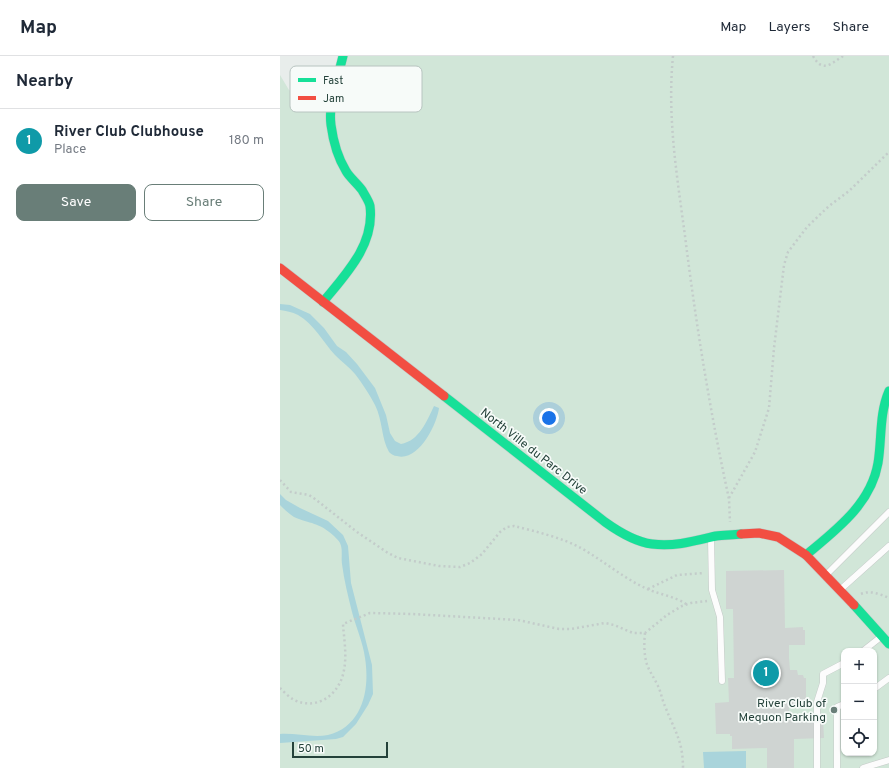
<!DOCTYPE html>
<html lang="en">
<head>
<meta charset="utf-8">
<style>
	:root { --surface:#fff; --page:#f2f2f3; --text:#1f2937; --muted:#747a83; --line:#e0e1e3; --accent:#697e78 }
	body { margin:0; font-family:Overpass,sans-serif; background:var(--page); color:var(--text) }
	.controls { position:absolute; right:12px; bottom:12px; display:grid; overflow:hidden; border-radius:8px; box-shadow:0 1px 3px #0004 }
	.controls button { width:36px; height:36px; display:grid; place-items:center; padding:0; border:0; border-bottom:1px solid var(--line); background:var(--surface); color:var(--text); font:20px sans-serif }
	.scale { position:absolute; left:12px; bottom:10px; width:96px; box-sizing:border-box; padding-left:4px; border:2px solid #24423a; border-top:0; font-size:11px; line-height:14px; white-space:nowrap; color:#24423a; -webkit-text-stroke:3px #f7fbf9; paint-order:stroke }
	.you { position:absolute; left:269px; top:362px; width:14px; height:14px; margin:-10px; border:3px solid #fff; border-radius:50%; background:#1a73e8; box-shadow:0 0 0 6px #1a73e833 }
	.badge { display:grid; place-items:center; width:26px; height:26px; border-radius:50%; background:var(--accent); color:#fff; font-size:13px; font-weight:700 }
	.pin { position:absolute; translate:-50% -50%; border:2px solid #fff; box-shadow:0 1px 4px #0006 }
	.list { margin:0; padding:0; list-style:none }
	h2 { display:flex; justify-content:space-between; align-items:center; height:52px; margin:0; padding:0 16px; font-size:17px }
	h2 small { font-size:13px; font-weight:400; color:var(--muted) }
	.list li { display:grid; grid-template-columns:26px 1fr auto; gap:12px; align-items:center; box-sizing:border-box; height:64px; padding:0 16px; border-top:1px solid var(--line) }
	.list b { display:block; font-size:15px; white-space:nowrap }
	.list p { margin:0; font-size:13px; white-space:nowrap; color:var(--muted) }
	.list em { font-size:13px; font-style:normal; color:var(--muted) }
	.actions { display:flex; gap:8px; padding:12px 16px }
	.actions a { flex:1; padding:9px 0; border:1px solid var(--accent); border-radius:8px; text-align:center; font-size:14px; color:var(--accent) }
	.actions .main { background:var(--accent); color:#fff }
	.icon { flex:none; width:22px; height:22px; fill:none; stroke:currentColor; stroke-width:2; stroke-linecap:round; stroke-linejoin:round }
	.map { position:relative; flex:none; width:609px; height:712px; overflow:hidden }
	header { display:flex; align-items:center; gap:24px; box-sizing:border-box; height:56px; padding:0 20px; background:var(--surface); border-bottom:1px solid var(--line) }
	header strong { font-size:19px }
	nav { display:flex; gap:22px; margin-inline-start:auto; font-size:14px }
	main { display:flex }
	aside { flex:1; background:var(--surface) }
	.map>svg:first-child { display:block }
	.green { fill:#d1e6d8; fill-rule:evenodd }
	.water { fill:#a9d4db }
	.building { fill:#cfd4d2 }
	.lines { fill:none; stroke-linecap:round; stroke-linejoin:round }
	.lane-casing { stroke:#c5cac8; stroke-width:7 }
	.fast-casing { stroke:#c3cbc8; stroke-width:10 }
	.jam-casing { stroke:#c3cbc8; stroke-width:10 }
	.path { stroke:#c3ccca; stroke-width:2.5; stroke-dasharray:2 3; stroke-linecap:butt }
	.lane { stroke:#fcfcfc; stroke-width:6 }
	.fast { stroke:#16e098; stroke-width:9 }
	.jam { stroke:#f24e42; stroke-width:9 }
	.poi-dot { fill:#697e78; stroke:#f7fbf9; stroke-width:1.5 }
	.labels { text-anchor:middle; stroke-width:3.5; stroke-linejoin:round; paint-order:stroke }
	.street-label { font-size:12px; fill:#24423a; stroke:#f7fbf9 }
	.poi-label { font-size:12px; fill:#24423a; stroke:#f7fbf9; text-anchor:end }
	.key { fill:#f7fbf9; stroke:#b8c4c0; stroke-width:1 }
	.key-label { font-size:11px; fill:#24423a }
</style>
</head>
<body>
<header>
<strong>Map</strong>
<nav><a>Map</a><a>Layers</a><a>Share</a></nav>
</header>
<main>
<aside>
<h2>Nearby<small></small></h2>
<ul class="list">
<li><span class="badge" style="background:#0f9aa8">1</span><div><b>River Club Clubhouse</b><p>Place</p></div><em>180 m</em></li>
</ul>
<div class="actions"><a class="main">Save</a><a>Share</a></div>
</aside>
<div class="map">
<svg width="609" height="712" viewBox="0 0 609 712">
	<rect width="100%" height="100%" fill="#e8edeb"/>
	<path class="green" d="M63 0H609V712H0V19L9 34 51 57ZM564 595H594V697H564Z"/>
	<path class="water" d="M0 248 10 249 30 258 44 272 57 290 66 296 77 308 95 332 106 359 110 377 115 385 121 388C139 385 147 365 154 350L159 352C157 369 138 406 117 400 114 400 111 398 109 396 101 382 103 365 95 349 90 339 82 327 75 318 69 311 62 306 55 299 43 286 34 268 18 259 12 256 6 255 0 254Z
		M0 438 6 444 20 452 48 465 63 479 68 490 71 527 92 609 93 638 88 649 76 668 63 681 56 683 0 687V678C16 677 33 682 48 679 83 670 90 633 85 602 83 587 76 571 72 556 68 540 64 524 62 508 61 502 63 493 60 487 59 485 56 482 54 480 39 466 30 468 14 461 9 458 4 453 0 449Z
		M466 695V712H424L423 696Z"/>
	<path class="building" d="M504 514 505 572 523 571V574H525V589H509V602L510 614H517L518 619H523L524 622H526V649H509V664L543 663 544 682 514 683V712H487V692L452 693V680H450V678H436L435 647 449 646 448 622H454L453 553H446V515Z"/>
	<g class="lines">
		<defs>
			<path id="lane" d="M431 483 432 534 440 561 442 625
				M546 519 609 456
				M561 533 609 490
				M583 595 602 580
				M594 633 609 622
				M537 712V646L543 627V618L564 607
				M557 712V651L564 648
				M583 712 609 704"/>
			<path id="fast" d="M43 246C65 219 95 189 90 150 89 145 84 138 82 134 77 127 70 122 66 115 58 102 53 84 51 69 48 46 58 22 63 0
				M164 340 325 466C339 476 355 486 372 488 394 491 415 485 436 480 444 479 453 479 461 478
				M526 499C556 474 591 448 598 407 602 383 599 358 609 335
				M574 549 609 588"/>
			<path id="jam" d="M0 212 164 340
				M461 478 479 477 498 481 526 499 574 549"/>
		</defs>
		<use href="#lane" class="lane-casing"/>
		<use href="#fast" class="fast-casing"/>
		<use href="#jam" class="jam-casing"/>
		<path class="path" d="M393 0C387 61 397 120 405 180 416 268 430 356 449 443L450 466
			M533 0C542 17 551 8 563 0
			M0 424 11 436 29 439 35 443 77 476 108 497 118 502 159 510 180 511 190 507 202 498 220 476 227 471 234 470C254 475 283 482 301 492 322 504 341 520 363 531 376 538 395 540 406 548
			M449 442 475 396 489 352 494 292 504 209 508 196 527 171 549 150 569 135 609 96
			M368 533 397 519 424 517
			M581 538C590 534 600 538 609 542
			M365 577C364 586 364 596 366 605 368 614 374 621 378 630 381 636 382 644 385 650 394 674 403 684 403 712
			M0 632C4 636 9 641 14 644 38 655 60 638 64 614 67 599 64 583 63 568L90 557 132 558 238 564 279 573H291L325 567 334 569 353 577H365L387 559 402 550 411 547 427 545"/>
		<use href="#lane" class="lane"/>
		<use href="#fast" class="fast"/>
		<use href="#jam" class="jam"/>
	</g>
	<circle class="poi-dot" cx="554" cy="654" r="4"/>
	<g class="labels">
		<g class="street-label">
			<text transform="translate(254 395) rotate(38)" y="4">North Ville du Parc Drive</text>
		</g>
		<g class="poi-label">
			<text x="546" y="651">River Club of<tspan x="546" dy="14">Mequon Parking</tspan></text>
		</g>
	</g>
	<rect x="10" y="10" width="132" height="46" rx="6" class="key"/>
	<rect x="18" y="22" width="18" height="4" fill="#16e098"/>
	<rect x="18" y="40" width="18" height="4" fill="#f24e42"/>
	<g class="key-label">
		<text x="43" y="28">Fast</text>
		<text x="43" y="46">Jam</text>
	</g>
</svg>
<div class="controls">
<button>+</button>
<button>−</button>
<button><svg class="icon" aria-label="locate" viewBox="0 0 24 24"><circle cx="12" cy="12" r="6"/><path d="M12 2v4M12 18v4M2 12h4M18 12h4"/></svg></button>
</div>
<div class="scale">50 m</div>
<div class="you"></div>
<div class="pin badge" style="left:486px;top:617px;background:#0f9aa8">1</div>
</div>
</main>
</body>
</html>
